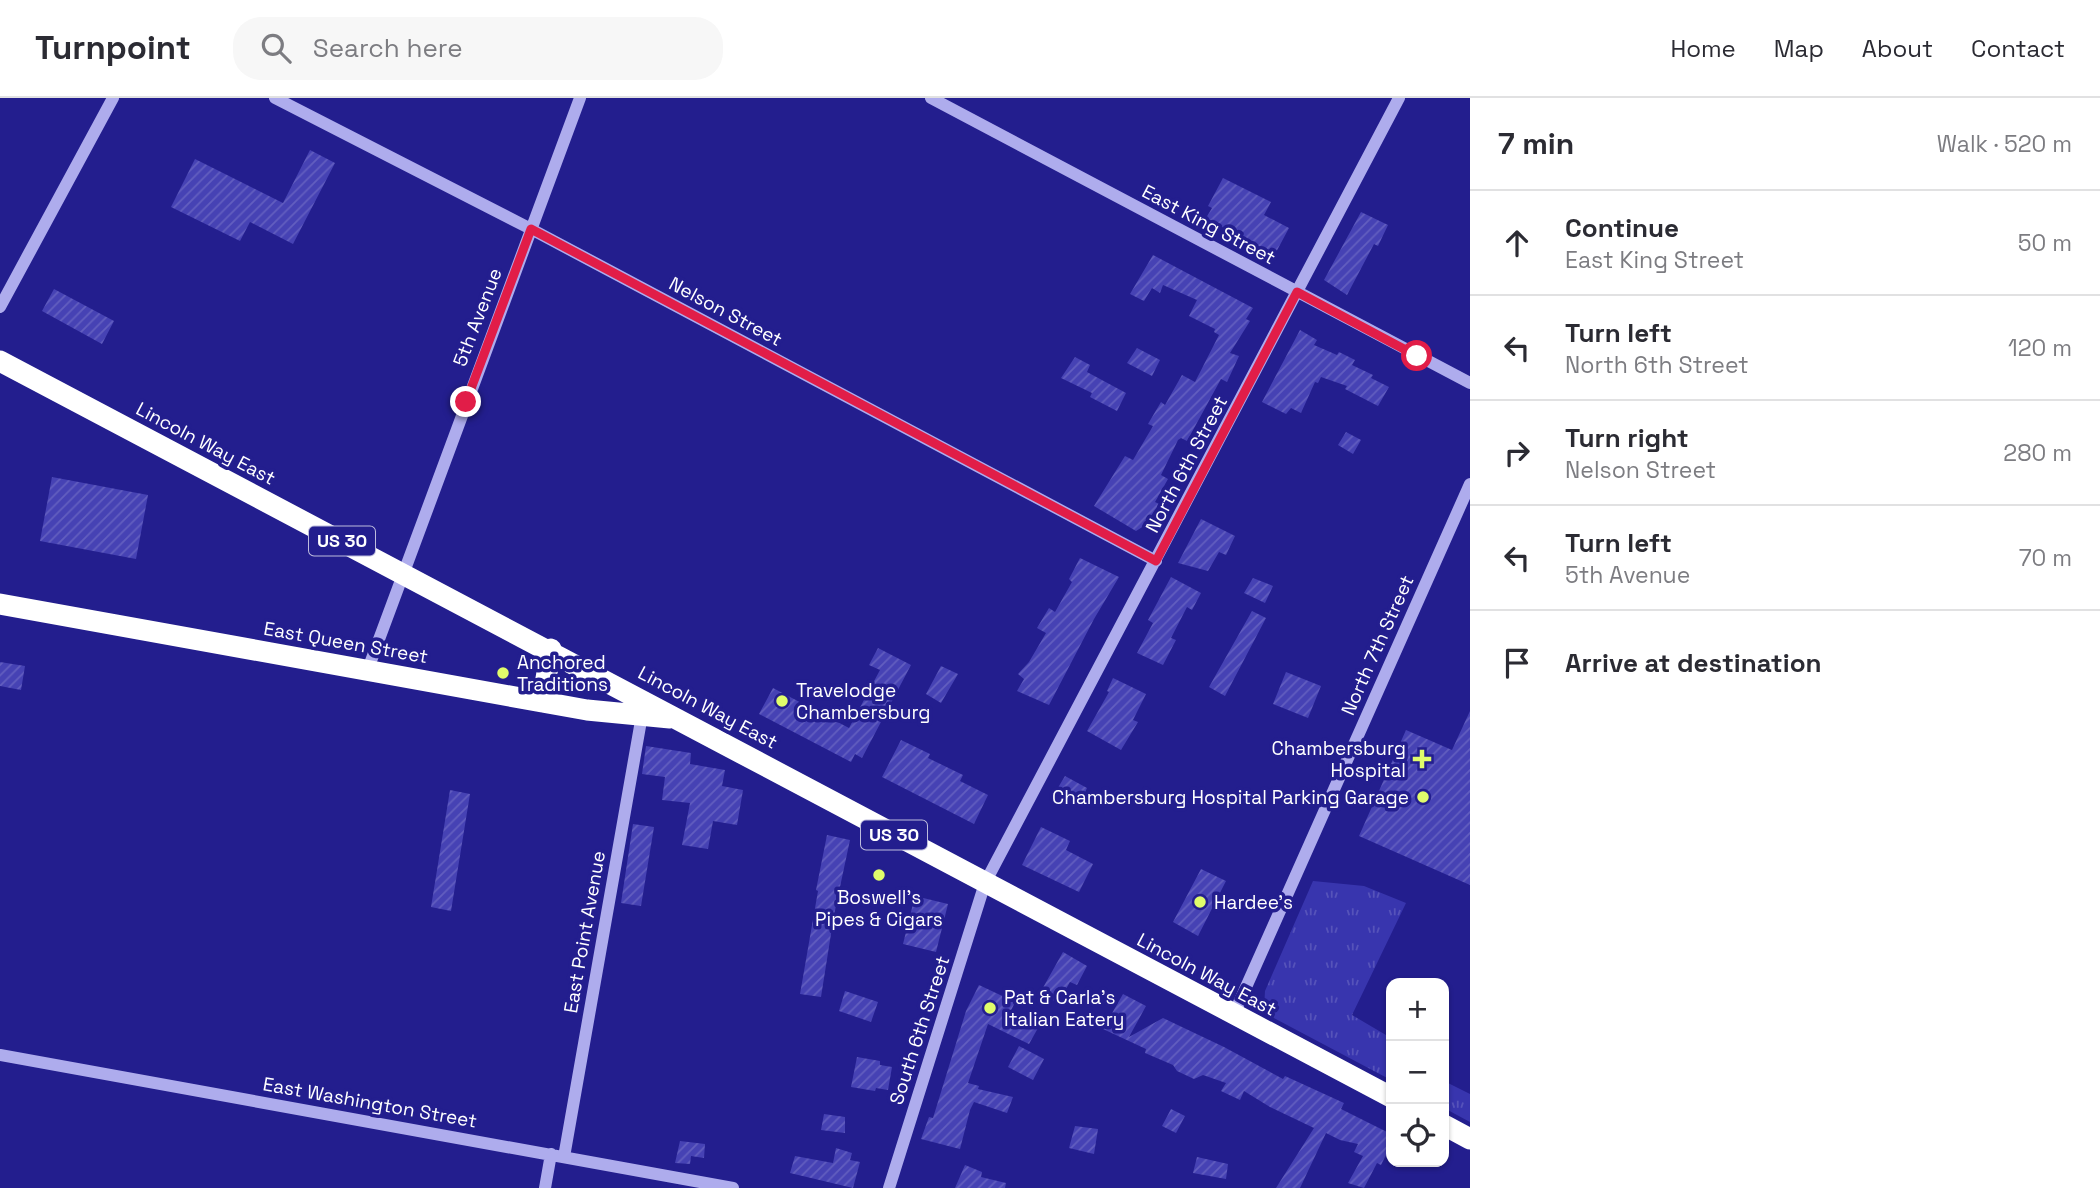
<!DOCTYPE html>
<html lang="en">
<head>
<meta charset="utf-8">
<style>
	:root { --surface:#fff; --page:#f7f7f7; --text:#2b2b33; --muted:#7c7c81; --line:#e1e1e2 }
	body { margin:0; font-family:"Space Grotesk",sans-serif; background:var(--page); color:var(--text) }
	.controls { position:absolute; right:21px; bottom:21px; display:grid; overflow:hidden; border-radius:14px; box-shadow:0 2px 5px #0004 }
	.controls button { width:63px; height:63px; display:grid; place-items:center; padding:0; border:0; border-bottom:2px solid var(--line); background:var(--surface); color:var(--text); font:35px sans-serif }
	.stop { position:absolute; width:21px; height:21px; margin:-16px; border:5px solid #e11d48; border-radius:50%; background:#fff }
	.stop.end { background:#e11d48; border-color:#fff; box-shadow:0 2px 7px #0008 }
	.list { margin:0; padding:0; list-style:none }
	h2 { display:flex; justify-content:space-between; align-items:center; height:91px; margin:0; padding:0 28px; font-size:30px }
	h2 small { font-size:23px; font-weight:400; color:var(--muted) }
	.list li { display:grid; grid-template-columns:46px 1fr auto; gap:21px; align-items:center; box-sizing:border-box; height:105px; padding:0 28px; border-top:2px solid var(--line) }
	.list b { display:block; font-size:26px; white-space:nowrap }
	.list p { margin:0; font-size:23px; white-space:nowrap; color:var(--muted) }
	.list em { font-size:23px; font-style:normal; color:var(--muted) }
	.icon { flex:none; width:38px; height:38px; fill:none; stroke:currentColor; stroke-width:2; stroke-linecap:round; stroke-linejoin:round }
	.map { position:relative; flex:none; width:1470px; height:1090px; overflow:hidden }
	header { display:flex; align-items:center; gap:42px; box-sizing:border-box; height:98px; padding:0 35px; background:var(--surface); border-bottom:2px solid var(--line) }
	header strong { font-size:33px }
	nav { display:flex; gap:38px; margin-inline-start:auto; font-size:24px }
	.search { width:490px; height:63px; background:var(--page); display:flex; align-items:center; gap:18px; box-sizing:border-box; padding:0 24px; border-radius:28px; color:var(--muted); font-size:26px }
	main { display:flex }
	aside { flex:1; background:var(--surface) }
	.map>svg:first-child { display:block }
	.grass { fill:url(#grass-tufts) }
	.building { fill:url(#building-hatch) }
	.lines { fill:none; stroke-linecap:round; stroke-linejoin:round }
	.minor { stroke:#aeaced; stroke-width:12 }
	.highway { stroke:#fff; stroke-width:21 }
	.route { stroke:#e11d48; stroke-width:9 }
	.poi-dot { fill:#e0fc6b; stroke:#231e8e; stroke-width:2.5 }
	.labels { text-anchor:middle; stroke-width:7; stroke-linejoin:round; paint-order:stroke }
	.shield { fill:#231e8e; stroke:#bdbcdd; stroke-width:2 }
	.shield-label { font-size:18px; font-weight:bold; fill:#fff }
	.street-label { font-size:19px; fill:#fff; stroke:#231e8e }
	.poi-label { font-size:19px; fill:#fff; stroke:#231e8e; text-anchor:start }
</style>
</head>
<body>
<header>
<strong>Turnpoint</strong>
<div class="search"><svg class="icon" aria-label="search" viewBox="0 0 24 24"><circle cx="10" cy="10" r="6"/><path d="M15 15l6 6"/></svg>Search here</div>
<nav><a>Home</a><a>Map</a><a>About</a><a>Contact</a></nav>
</header>
<main>
<div class="map">
<svg width="1470" height="1090" viewBox="0 0 1470 1090">
	<defs>
		<pattern id="grass-tufts" width="24" height="20" patternUnits="userSpaceOnUse" patternTransform="scale(1.75)"><rect width="24" height="20" fill="#3835ae"/><path d="M3 7l-1-3M5 7V3M7 7l1-3M15 17l-1-3M17 17v-4M19 17l1-3" fill="none" stroke="#5653ba"/></pattern>
		<pattern id="building-hatch" width="6" height="6" patternUnits="userSpaceOnUse" patternTransform="scale(1.75)"><rect width="6" height="6" fill="#4642b4"/><path d="M-1 1l2-2M0 6l6-6M5 7l2-2" fill="none" stroke="#625ebf"/></pattern>
	</defs>
	<rect width="100%" height="100%" fill="#231e8e"/>
	<path class="grass" d="M1313 783 1364 788 1406 805 1352 917 1391 940V982L1272 919 1264 911 1265 893Z
		M1444 983 1470 996V1024L1444 1010Z"/>
	<path class="building" d="M310 52 335 65 293 146 250 124 240 143 171 109 195 61 283 105Z
		M1223 80 1271 104 1264 117 1289 130 1274 158 1230 138 1231 134 1206 120 1212 110 1208 108Z
		M1361 114 1388 127 1378 148 1374 146 1347 197 1324 182Z
		M1153 157 1253 210 1246 221 1250 223 1230 255 1239 258 1227 284 1221 281 1187 343 1181 340 1178 342 1161 377 1168 381 1155 404 1159 406 1144 428 1136 433 1094 408 1125 358 1133 362 1153 328 1148 326 1161 304 1165 307 1182 277 1195 284 1219 237 1214 234 1215 231 1189 218 1197 202 1163 187 1160 195 1152 190 1144 203 1130 196Z
		M54 191 114 223 102 246 42 213Z
		M1300 232 1317 242 1314 247 1337 257 1339 254 1355 262 1352 267 1373 277 1371 280 1389 289 1378 308 1345 291 1347 288 1321 279 1318 285 1315 284 1301 315 1291 310 1286 316 1262 304Z
		M1137 250 1160 262 1152 278 1127 265Z
		M1075 259 1090 267 1087 274 1126 295 1117 313 1090 299 1092 295 1061 280Z
		M1346 334 1361 342 1353 356 1338 347Z
		M52 379 148 397 136 461 40 443Z
		M1201 421 1235 438 1226 457 1219 454 1208 473 1178 465Z
		M1080 460 1119 479 1094 521 1049 607 1017 593 1024 581 1018 576 1029 564 1046 535 1037 530 1049 510 1055 514 1072 484 1069 481Z
		M1171 479 1201 495 1192 512 1187 509 1171 540 1176 542 1163 567 1137 555 1153 525 1148 522Z
		M1253 480 1273 488 1265 505 1244 495Z
		M1252 513 1266 520 1225 598 1209 589Z
		M878 550 911 567 862 660 855 656 851 664 759 616 773 590 849 630 880 572 869 567Z
		M0 564 25 568 21 592 0 588Z
		M941 568 958 576 941 605 926 596Z
		M1286 574 1321 588 1308 620 1273 606Z
		M1113 580 1146 596 1133 622 1138 624 1121 652 1087 633 1109 594 1107 593Z
		M1470 613V787L1359 738 1406 632 1452 652Z
		M901 642 930 656 928 660 963 677 960 683 988 697 974 726 882 679Z
		M646 648 691 655 690 666 725 672 722 688 743 692 737 727 713 723 708 751 682 747 690 705 662 702 665 679 642 676Z
		M1065 678 1087 690 1079 708 1056 693Z
		M450 692 470 696 451 813 431 809Z
		M633 726 654 729 641 808 621 805Z
		M1041 729 1070 743 1066 752 1093 766 1079 794 1022 767Z
		M827 737 850 742 834 817 821 899 800 896 818 793 816 792Z
		M1201 771 1226 783 1198 838 1173 824Z
		M915 798 948 806 936 854 903 846Z
		M1063 854 1087 868 1077 887 1070 884 1058 905 1040 895Z
		M979 887 1015 904 1009 917 1038 930 1029 946 988 926 968 985 979 988 978 991 1013 999 1007 1015 974 1004 970 1012 960 1051 921 1041 929 1019 933 1020 966 913Z
		M845 893 878 904 871 924 839 913Z
		M1123 896 1146 908 1129 939 1163 920 1224 949 1283 981 1285 978 1344 1005 1341 1011 1391 1036V1047L1381 1067 1377 1065 1364 1090 1348 1085 1363 1058 1354 1054 1358 1046 1340 1042 1326 1035 1300 1090H1276L1314 1030 1270 1009 1244 993 1240 1002 1221 993 1226 985 1203 977 1194 981 1177 973 1173 967 1145 955 1146 951 1103 931Z
		M1019 948 1044 961 1033 982 1008 969Z
		M857 959 880 963V967L892 969 888 992 876 990 875 993 851 989Z
		M1171 1011 1185 1018 1176 1035 1162 1028Z
		M824 1016 845 1019V1035L821 1032Z
		M1075 1028 1098 1031 1094 1056 1069 1050Z
		M680 1043 705 1046 704 1060 691 1058 690 1066 675 1065Z
		M836 1050 852 1055 850 1062 860 1064 853 1090 790 1075 795 1058 833 1065Z
		M1197 1059 1228 1066 1226 1081 1193 1075Z
		M965 1067 982 1074 981 1079 1006 1085 1005 1090H955Z"/>
	<g class="lines">
		<path class="minor" d="M275 0 531 131 1156 463
			M931 0 1470 285
			M0 209 113 0
			M368 571 580 0
			M1234 916 1470 386
			M0 957 733 1090
			M564 1059 642 617
			M545 1090 551 1056
			M889 1090 985 785 1399 0"/>
		<path class="highway" d="M0 263C466 505 928 753 1391 999
			M0 506 587 612 670 620
			M542 604 551 551
			M1444 1027 1470 1041"/>
	</g>
	<g class="lines">
		<path class="route" d="M466 304 531 131 1156 463 1297 194 1417 258"/>
	</g>
	<g class="poi-dot">
		<circle cx="503" cy="575" r="7"/>
		<circle cx="782" cy="603" r="7"/>
		<path d="M1418.5 650.5h7v7h7v7h-7v7h-7v-7h-7v-7h7z"/>
		<circle cx="1423" cy="699" r="7"/>
		<circle cx="879" cy="777" r="7"/>
		<circle cx="1200" cy="804" r="7"/>
		<circle cx="990" cy="910" r="7"/>
	</g>
	<g class="labels">
		<g class="shield">
			<rect x="309" y="428.5" width="66" height="29" rx="5"/>
			<rect x="861" y="722.5" width="66" height="29" rx="5"/>
		</g>
		<g class="shield-label">
			<text x="342" y="449">US 30</text>
			<text x="894" y="743">US 30</text>
		</g>
		<g class="street-label">
			<text transform="translate(1209 126) rotate(28)" y="7">East King Street</text>
			<text transform="translate(726 213) rotate(28)" y="7">Nelson Street</text>
			<text transform="translate(477 219) rotate(-69)" y="7">5th Avenue</text>
			<text transform="translate(206 345) rotate(28)" y="7">Lincoln Way East</text>
			<text transform="translate(1186 366) rotate(-62)" y="7">North 6th Street</text>
			<text transform="translate(346 544) rotate(10)" y="7">East Queen Street</text>
			<text transform="translate(1377 547) rotate(-66)" y="7">North 7th Street</text>
			<text transform="translate(708 609) rotate(28)" y="7">Lincoln Way East</text>
			<text transform="translate(584 834) rotate(-80)" y="7">East Point Avenue</text>
			<text transform="translate(1207 876) rotate(28)" y="7">Lincoln Way East</text>
			<text transform="translate(919 932) rotate(-72)" y="7">South 6th Street</text>
			<text transform="translate(370 1004) rotate(10)" y="7">East Washington Street</text>
		</g>
		<g class="poi-label">
			<text x="517" y="571">Anchored<tspan x="517" dy="22">Traditions</tspan></text>
			<text x="796" y="599">Travelodge<tspan x="796" dy="22">Chambersburg</tspan></text>
			<text x="1406" y="657" text-anchor="end">Chambersburg<tspan x="1406" dy="22">Hospital</tspan></text>
			<text x="1409" y="706" text-anchor="end">Chambersburg Hospital Parking Garage</text>
			<text x="879" y="806" text-anchor="middle">Boswell's<tspan x="879" dy="22">Pipes &amp; Cigars</tspan></text>
			<text x="1214" y="811">Hardee's</text>
			<text x="1004" y="906">Pat &amp; Carla's<tspan x="1004" dy="22">Italian Eatery</tspan></text>
		</g>
	</g>
</svg>
<div class="controls">
<button>+</button>
<button>−</button>
<button><svg class="icon" aria-label="locate" viewBox="0 0 24 24"><circle cx="12" cy="12" r="6"/><path d="M12 2v4M12 18v4M2 12h4M18 12h4"/></svg></button>
</div>
<div class="stop" style="left:1417px;top:258px"></div>
<div class="stop end" style="left:466px;top:304px"></div>
</div>
<aside>
<h2>7 min<small>Walk · 520 m</small></h2>
<ul class="list">
<li><svg class="icon" aria-label="ahead" viewBox="0 0 24 24"><path d="M12 20V5M6 11l6-6 6 6"/></svg><div><b>Continue</b><p>East King Street</p></div><em>50 m</em></li>
<li><svg class="icon" aria-label="left" viewBox="0 0 24 24"><path d="M17 20v-9H6M10 6l-5 5 5 5"/></svg><div><b>Turn left</b><p>North 6th Street</p></div><em>120 m</em></li>
<li><svg class="icon" aria-label="right" viewBox="0 0 24 24"><path d="M7 20v-9h11M14 6l5 5-5 5"/></svg><div><b>Turn right</b><p>Nelson Street</p></div><em>280 m</em></li>
<li><svg class="icon" aria-label="left" viewBox="0 0 24 24"><path d="M17 20v-9H6M10 6l-5 5 5 5"/></svg><div><b>Turn left</b><p>5th Avenue</p></div><em>70 m</em></li>
<li><svg class="icon" aria-label="arrive" viewBox="0 0 24 24"><path d="M6 21V4h12l-3 4 3 4H6"/></svg><div><b>Arrive at destination</b></div></li>
</ul>
</aside>
</main>
</body>
</html>
